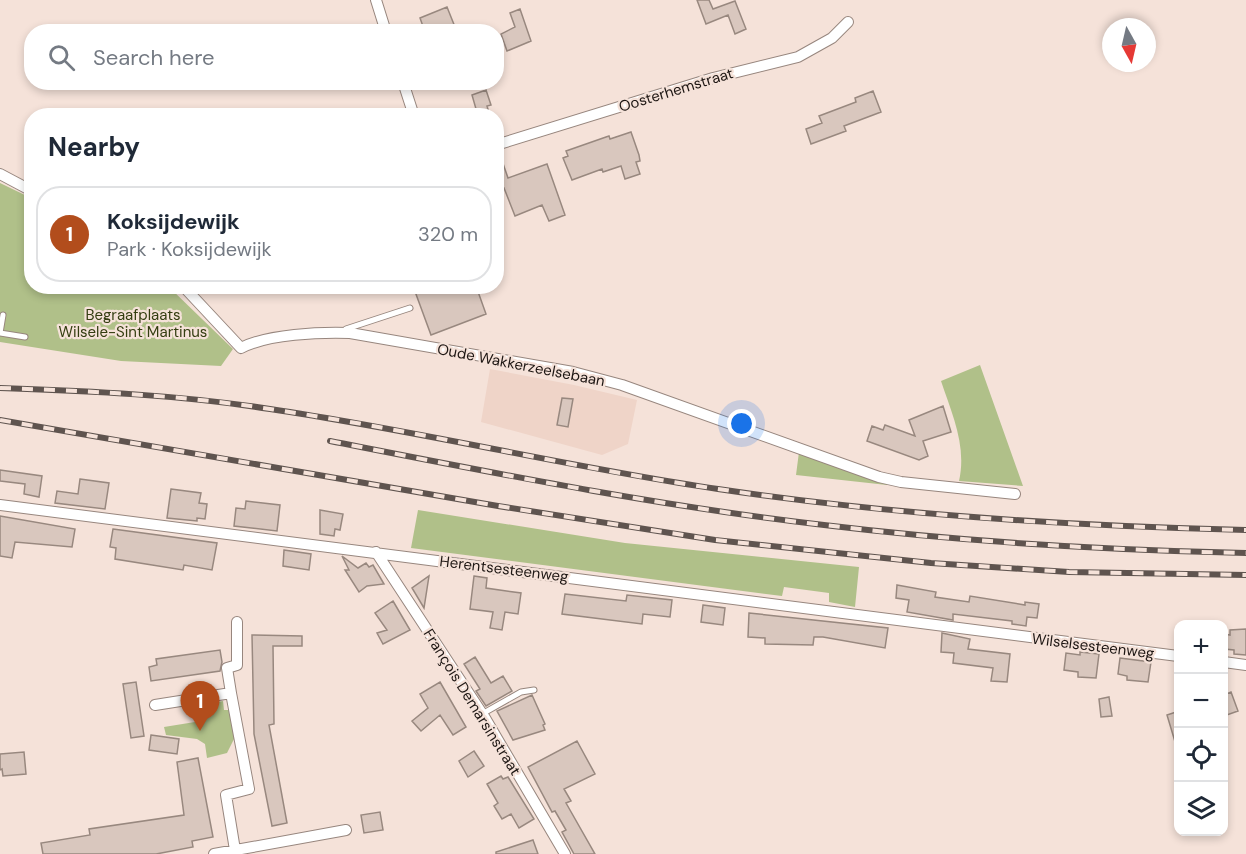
<!DOCTYPE html>
<html lang="en">
<head>
<meta charset="utf-8">
<style>
	:root { --surface:#fff; --page:#f6f6f7; --text:#1f2937; --muted:#747a83; --line:#e0e1e3; --accent:#b24d1c }
	body { margin:0; font-family:"DM Sans",sans-serif; background:var(--page); color:var(--text) }
	.controls { position:absolute; right:18px; bottom:18px; display:grid; overflow:hidden; border-radius:12px; box-shadow:0 3px 9px #0003 }
	.controls button { width:54px; height:54px; display:grid; place-items:center; padding:0; border:0; border-bottom:2px solid var(--line); background:var(--surface); color:var(--text); font:30px sans-serif }
	.compass { position:absolute; left:1102px; top:18px; width:54px; height:54px; border-radius:50%; background:var(--surface); box-shadow:0 3px 9px #0003; rotate:172deg }
	.you { position:absolute; left:742px; top:424px; width:21px; height:21px; margin:-15px; border:4px solid #fff; border-radius:50%; background:#1a73e8; box-shadow:0 0 0 9px #1a73e833 }
	.badge { display:grid; place-items:center; width:39px; height:39px; border-radius:50%; background:var(--accent); color:#fff; font-size:20px; font-weight:700 }
	.pin { position:absolute; translate:-50% -50px; filter:drop-shadow(0 2px 3px #0008) }
	.pin::after { content:''; position:absolute; top:32px; width:21px; height:18px; background:inherit; clip-path:polygon(0 0,100% 0,50% 100%) }
	.list { margin:0; padding:0; list-style:none }
	h2 { display:flex; justify-content:space-between; align-items:center; height:78px; margin:0; padding:0 24px; font-size:26px }
	h2 small { font-size:20px; font-weight:400; color:var(--muted) }
	.list li { display:grid; grid-template-columns:39px 1fr auto; gap:18px; align-items:center; box-sizing:border-box; height:96px; margin:0 12px 12px; padding:0 12px; border:2px solid var(--line); border-radius:24px }
	.list b { display:block; font-size:22px; white-space:nowrap }
	.list p { margin:0; font-size:20px; white-space:nowrap; color:var(--muted) }
	.list em { font-size:20px; font-style:normal; color:var(--muted) }
	.icon { flex:none; width:33px; height:33px; fill:none; stroke:currentColor; stroke-width:2; stroke-linecap:round; stroke-linejoin:round }
	.map { position:relative; flex:none; width:1246px; height:854px; overflow:hidden }
	.search { position:absolute; background:var(--surface); box-shadow:0 3px 9px #0003; left:24px; top:24px; width:480px; height:66px; display:flex; align-items:center; gap:15px; box-sizing:border-box; padding:0 21px; border-radius:24px; color:var(--muted); font-size:22px }
	.panel { position:absolute; background:var(--surface); box-shadow:0 3px 9px #0003; left:24px; top:108px; width:480px; height:186px; border-radius:24px }
	.map>svg:first-child { display:block }
	.built { fill:#efd4c8 }
	.green { fill:#b0c089 }
	.building { fill:#d9c7be; stroke:#98887f; stroke-width:1.5 }
	.lines { fill:none; stroke-linecap:round; stroke-linejoin:round }
	.lane-casing { stroke:#97867e; stroke-width:7 }
	.street-casing { stroke:#97867e; stroke-width:12 }
	.lane { stroke:#fff; stroke-width:5 }
	.street { stroke:#fff; stroke-width:10 }
	.rail-casing { stroke:#5f544f; stroke-width:6 }
	.rail { stroke:#f5e2d9; stroke-width:4; stroke-dasharray:11; stroke-linecap:butt }
	.labels { text-anchor:middle; stroke-width:4.5; stroke-linejoin:round; paint-order:stroke }
	.street-label { font-size:15px; fill:#1d1613; stroke:#f5e2d9 }
	.park-label { font-size:15px; fill:#343e11; stroke:#f5e2d9 }
</style>
</head>
<body>
<div class="map">
<svg width="1246" height="854" viewBox="0 0 1246 854">
	<rect width="100%" height="100%" fill="#f5e2d9"/>
	<path class="built" d="M490 369 574 385 637 400 628 444 602 455 481 422Z"/>
	<path class="green" d="M0 183 31 198 32 286 169 287 233 349 221 366 121 361 0 342Z
		M980 365 1023 486 959 481C967 446 952 414 941 381Z
		M799 452 887 482V485L796 475Z
		M418 510 625 543 859 567 855 607 829 602V593L784 587 782 596 411 548Z
		M223 701 224 710H231L235 737 227 753 207 758 205 744 197 739 166 735 164 727 201 721 198 706Z"/>
	<path class="building" d="M697 0H709L713 9 735 1 746 29 735 34 728 15 706 24Z
		M447 7 457 32H425L420 18Z
		M520 9 531 41 507 51 501 34 515 27 510 13Z
		M486 90 491 105 487 106 490 116H478L472 95Z
		M873 91 881 112 844 126 846 131 811 144 806 129 822 123 819 116 856 102 855 98Z
		M631 132 639 155 640 161 636 162 640 174 625 179 621 166 603 172 602 169 572 180 563 158 568 156 566 151 606 137 609 136 610 139Z
		M496 152H499L508 178 547 164 565 215 549 221 542 205 515 216 504 188 496 191Z
		M413 286H434L435 291 448 286H476L486 314 431 335Z
		M562 398 573 399 568 427 557 425Z
		M943 406 951 432 923 441 928 456 919 460 867 441 872 426 883 430 885 425 915 436 909 420Z
		M0 470 42 476 39 497 24 494 25 484 0 481Z
		M80 479 109 483 105 509 55 503 57 491 78 494Z
		M171 489 201 493 199 503 207 504 205 519 197 518V521L167 518Z
		M246 501 280 505 277 531 234 526 236 508 245 509Z
		M320 510 343 514 340 530 335 529 334 536 320 534Z
		M0 516 75 529 72 547 15 542 12 558 0 556Z
		M113 529 217 543 212 570 184 565 183 570 115 559 116 548 110 547Z
		M284 550 311 554 309 570 283 566Z
		M342 556 358 568 366 563 369 567 373 565 384 584 367 586 359 592 345 570H349Z
		M429 576 424 608 412 588Z
		M474 576 487 578 486 588 521 593 518 614 505 612 502 630 490 628 493 612 470 609Z
		M897 585 936 592 935 597 969 602 970 596 1025 605V602L1039 604 1037 618 1027 617 1026 626 1012 624V621L953 614V620L907 612 909 600 896 598Z
		M565 594 626 601 627 595 672 600 670 617 643 614 642 624 562 614Z
		M393 601 410 630 383 644 377 633 387 630 375 613Z
		M703 605 725 608 723 625 701 622Z
		M749 613 888 628 885 648 823 637H814L813 645 765 644V638L748 637Z
		M1246 629V655L1234 654V650L1224 649V634L1230 635V630Z
		M942 633 970 639 968 649 1010 654 1007 682 991 681 993 668 953 663 954 653 941 652Z
		M252 635 302 636V646H273L274 724 269 725 287 823 272 826 254 734Z
		M220 650 222 662 220 671 151 681 149 667 157 665 156 659Z
		M1080 652 1099 654 1096 678 1078 677V672L1064 670 1066 653 1080 655Z
		M475 657 491 683 503 676 512 691 486 706 476 691 480 689 464 664Z
		M1120 658 1151 662 1148 682 1127 680V676L1118 674Z
		M136 682 144 736 131 738 123 684Z
		M440 682 466 727 453 735 440 715 421 731 412 721 428 708 420 694Z
		M1231 692 1238 711 1224 716V695Z
		M532 695 545 724 543 725 545 730 513 740 497 711Z
		M1109 697 1112 716 1101 717 1099 699Z
		M1179 711V744L1176 745 1167 715Z
		M151 735 179 739 177 754 149 750Z
		M577 741 595 774 564 789 571 801 566 803 595 854H574L562 832 566 830 555 811 552 812 528 767Z
		M474 751 484 766 468 777 459 761Z
		M24 752 26 774 3 776 2 769 0 770V754Z
		M198 758 213 837 192 841 193 847 156 854H43L41 843 90 835 89 829 184 815 177 762Z
		M501 776 503 779 508 777 534 819 519 828 511 814 502 819 494 806 498 803 487 784Z
		M380 812 383 830 364 833 361 815Z
		M533 840 538 854H496V852Z"/>
	<g class="lines">
		<defs>
			<path id="lane" d="M3 315 0 333 25 337
				M346 329 410 308
				M482 714 521 692 534 690"/>
			<path id="street" d="M376 0 386 32
				M403 82 414 116
				M496 145 713 78 798 57 832 38 848 22
				M0 174 32 191
				M183 286 241 348C268 334 320 332 350 333L573 372 622 385 879 477 901 482 1015 494
				M0 505 1178 656
				M376 552 485 718 565 854
				M1224 662 1246 665
				M231 693 249 789 226 795 235 850
				M155 705 231 693 227 668 237 665V622
				M214 854 346 830"/>
		</defs>
		<use href="#lane" class="lane-casing"/>
		<use href="#street" class="street-casing"/>
		<use href="#lane" class="lane"/>
		<use href="#street" class="street"/>
		<defs>
			<path id="rail" d="M0 388C90 391 181 395 270 409 420 431 568 467 718 489 893 515 1069 526 1246 530
				M0 420 498 506 715 540 931 563 1069 572 1246 575
				M330 441C494 473 658 506 824 525 965 542 1105 550 1246 553"/>
		</defs>
		<use href="#rail" class="rail-casing"/>
		<use href="#rail" class="rail"/>
	</g>
	<g class="labels">
		<g class="street-label">
			<text transform="translate(676 90) rotate(-17)" y="5">Oosterhemstraat</text>
			<text transform="translate(521 365) rotate(11)" y="5">Oude Wakkerzeelsebaan</text>
			<text transform="translate(504 569) rotate(7)" y="5">Herentsesteenweg</text>
			<text transform="translate(1093 646) rotate(7)" y="5">Wilselsesteenweg</text>
			<text transform="translate(472 702) rotate(58)" y="5">François Demarsinstraat</text>
		</g>
		<g class="park-label">
			<text x="133" y="320">Begraafplaats<tspan x="133" dy="17">Wilsele-Sint Martinus</tspan></text>
		</g>
	</g>
</svg>
<div class="controls">
<button>+</button>
<button>−</button>
<button><svg class="icon" aria-label="locate" viewBox="0 0 24 24"><circle cx="12" cy="12" r="6"/><path d="M12 2v4M12 18v4M2 12h4M18 12h4"/></svg></button>
<button><svg class="icon" aria-label="layers" viewBox="0 0 24 24"><path d="M12 4l9 5-9 5-9-5zM3 14l9 5 9-5"/></svg></button>
</div>
<svg class="compass" viewBox="-18 -18 36 36"><path d="M0-13l5 13h-10z" fill="#e53935"/><path d="M0 13l5-13h-10z" fill="#747a83"/></svg>
<div class="you"></div>
<div class="pin badge" style="left:200px;top:731px">1</div>
<div class="search"><svg class="icon" aria-label="search" viewBox="0 0 24 24"><circle cx="10" cy="10" r="6"/><path d="M15 15l6 6"/></svg>Search here</div>
<section class="panel">
<h2>Nearby<small></small></h2>
<ul class="list">
<li><span class="badge">1</span><div><b>Koksijdewijk</b><p>Park · Koksijdewijk</p></div><em>320 m</em></li>
</ul>
</section>
</div>
</body>
</html>
